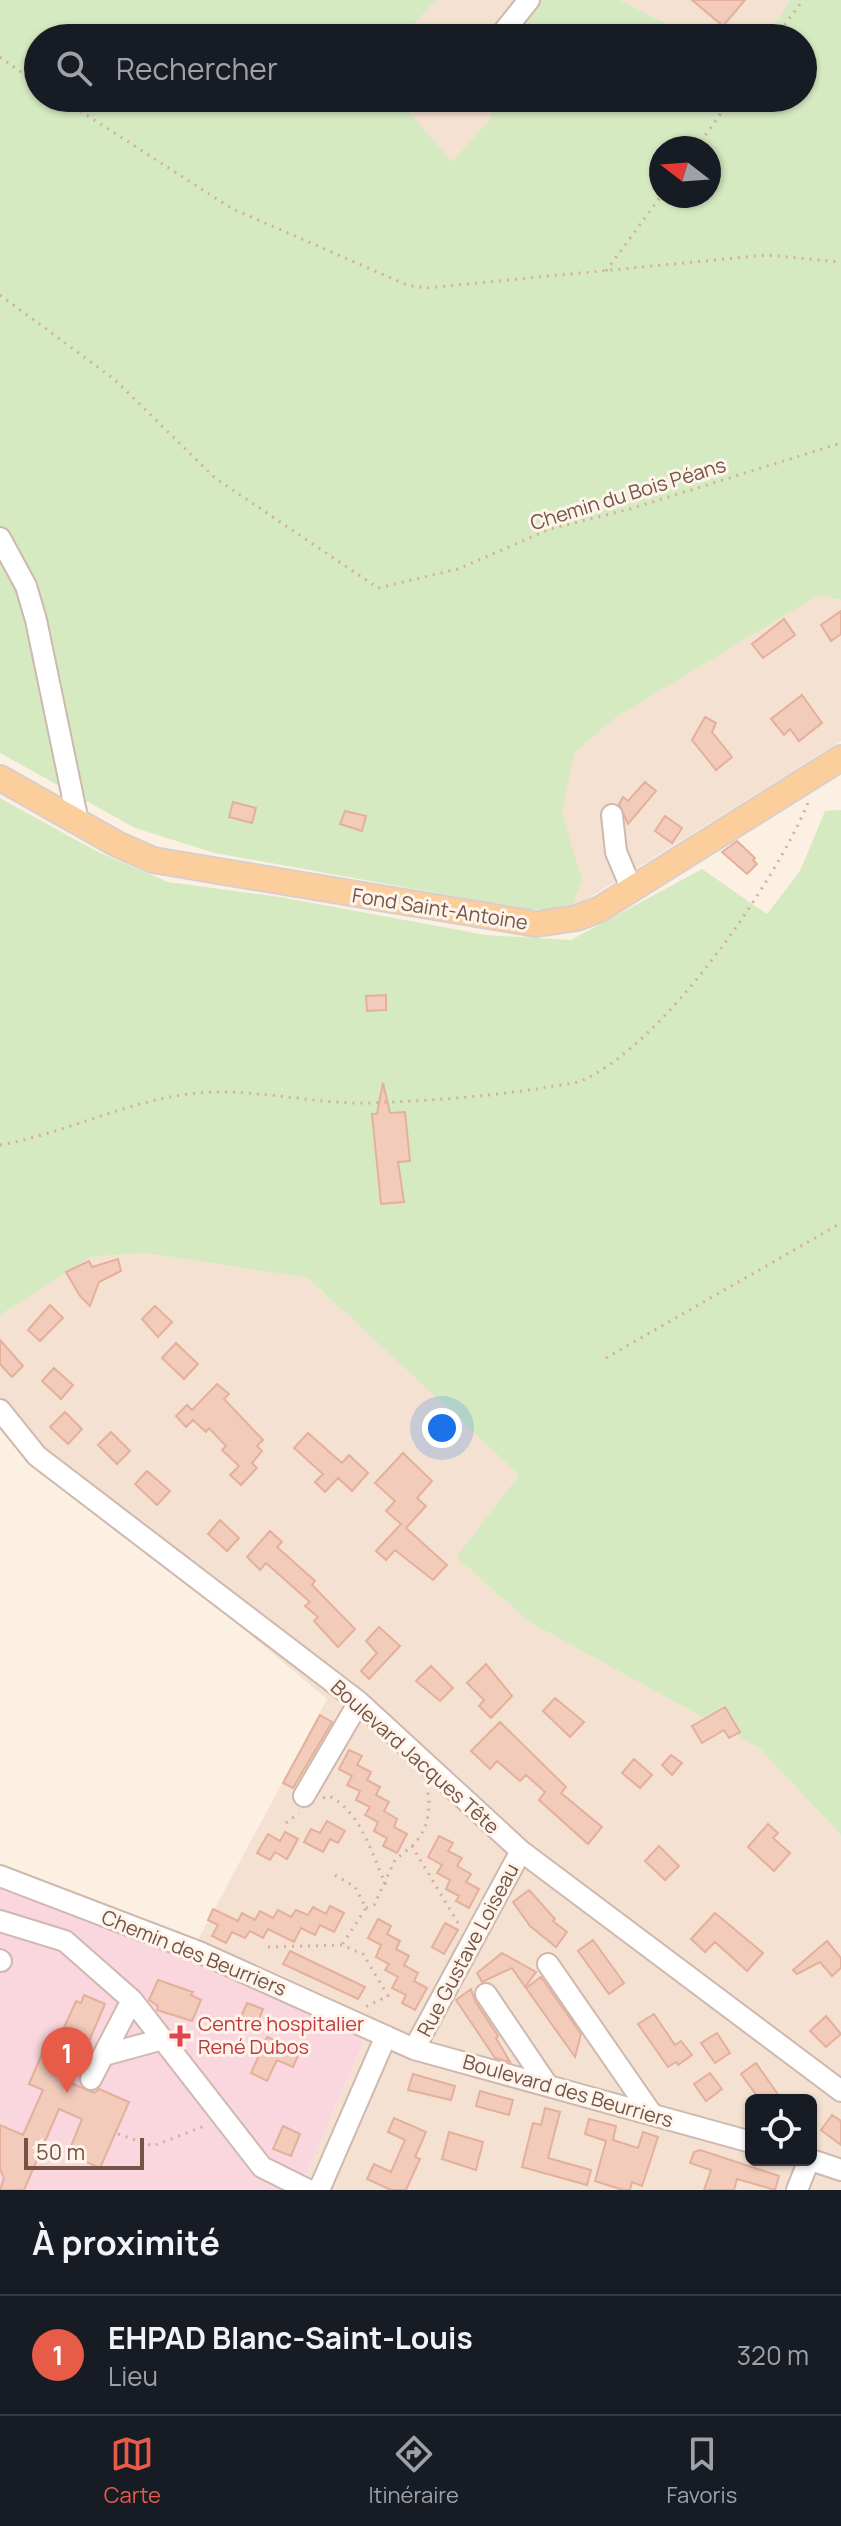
<!DOCTYPE html>
<html lang="fr">
<head>
<meta charset="utf-8">
<style>
	:root { --surface:#171b24; --page:#242831; --text:#f1f3f6; --muted:#9ea1a6; --line:#363941; --accent:#e65c48 }
	body { margin:0; font-family:Manrope,sans-serif; background:var(--page); color:var(--text) }
	.controls { position:absolute; right:24px; bottom:24px; display:grid; overflow:hidden; border-radius:12px; box-shadow:0 2px 6px #0004 }
	.controls button { width:72px; height:72px; display:grid; place-items:center; padding:0; border:0; border-bottom:2px solid var(--line); background:var(--surface); color:var(--text); font:40px sans-serif }
	.compass { position:absolute; left:649px; top:136px; width:72px; height:72px; border-radius:50%; background:var(--surface); box-shadow:0 2px 6px #0004; rotate:287deg }
	.scale { position:absolute; left:24px; bottom:20px; width:120px; box-sizing:border-box; padding-left:8px; border:4px solid #745449; border-top:0; font-size:22px; line-height:28px; white-space:nowrap; color:#745449; -webkit-text-stroke:6px #fff4e9; paint-order:stroke }
	.you { position:absolute; left:442px; top:1428px; width:28px; height:28px; margin:-20px; border:6px solid #fff; border-radius:50%; background:#1a73e8; box-shadow:0 0 0 12px #1a73e833 }
	.badge { display:grid; place-items:center; width:52px; height:52px; border-radius:50%; background:var(--accent); color:#fff; font-size:26px; font-weight:700 }
	.pin { position:absolute; translate:-50% -66px; filter:drop-shadow(0 2px 4px #0008) }
	.pin::after { content:''; position:absolute; top:42px; width:28px; height:24px; background:inherit; clip-path:polygon(0 0,100% 0,50% 100%) }
	.list { margin:0; padding:0; list-style:none }
	h2 { display:flex; justify-content:space-between; align-items:center; height:104px; margin:0; padding:0 32px; font-size:34px }
	h2 small { font-size:26px; font-weight:400; color:var(--muted) }
	.list li { display:grid; grid-template-columns:52px 1fr auto; gap:24px; align-items:center; box-sizing:border-box; height:120px; padding:0 32px; border-top:2px solid var(--line) }
	.list b { display:block; font-size:30px; white-space:nowrap }
	.list p { margin:0; font-size:26px; white-space:nowrap; color:var(--muted) }
	.list em { font-size:26px; font-style:normal; color:var(--muted) }
	.icon { flex:none; width:44px; height:44px; fill:none; stroke:currentColor; stroke-width:2; stroke-linecap:round; stroke-linejoin:round }
	.map { position:relative; flex:none; width:841px; height:2190px; overflow:hidden }
	.search { position:absolute; background:var(--surface); box-shadow:0 2px 6px #0004; left:24px; right:24px; top:24px; height:88px; display:flex; align-items:center; gap:20px; box-sizing:border-box; padding:0 28px; border-radius:44px; color:var(--muted); font-size:30px }
	.sheet { height:224px; background:var(--surface) }
	nav { display:flex; justify-content:space-around; align-items:center; box-sizing:border-box; height:112px; border-top:2px solid var(--line); background:var(--surface); font-size:22px; color:var(--muted) }
	nav a { display:grid; justify-items:center; gap:4px }
	nav .on { color:var(--accent) }
	.map>svg:first-child { display:block }
	.residential { fill:#f4e1d1; fill-rule:evenodd }
	.medical { fill:#fad6de }
	.green { fill:#d6eac2; fill-rule:evenodd }
	.building { fill:#f2cbbb; stroke:#e4b09b; stroke-width:2 }
	.lines { fill:none; stroke-linecap:round; stroke-linejoin:round }
	.minor-casing { stroke:#cfb8ad; stroke-width:24 }
	.major-casing { stroke:#d8cfcc; stroke-width:28 }
	.path { stroke:#d6ae9e; stroke-width:3; stroke-dasharray:2 6; stroke-linecap:butt }
	.minor { stroke:#fff; stroke-width:20 }
	.major { stroke:#fbce9b; stroke-width:24 }
	.health-dot { fill:#e0444e; stroke:#fff4e9; stroke-width:3 }
	.labels { text-anchor:middle; stroke-width:6; stroke-linejoin:round; paint-order:stroke }
	.street-label { font-size:20px; fill:#745449; stroke:#fff4e9 }
	.health-label { font-size:20px; fill:#be3a42; stroke:#fff4e9; text-anchor:start }
</style>
</head>
<body>
<div class="map">
<svg width="841" height="2190" viewBox="0 0 841 2190">
	<rect width="100%" height="100%" fill="#fcf0e3"/>
	<path class="residential" d="M436 0H528L516 38H402Z
		M620 0H791L764 38H694Z
		M397 98H496L490 119 452 163Z
		M819 595 841 600V741L571 909 562 813 575 752 618 716Z
		M145 1253 308 1278 519 1475 456 1557 529 1622 759 1748 841 1835V2190H299L363 2045 358 2032 196 1962 199 1938 327 1699 37 1456 0 1416V1315L90 1257ZM751 2100H811V2160H751Z"/>
	<path class="medical" d="M0 1886 97 1920 358 2032 363 2044 299 2190H0Z"/>
	<path class="green" d="M0 0H436L402 38H38V98H397L452 162 490 119 496 98H803V38H764L791 0H841V600L819 595 618 716 575 752 562 813 582 880 571 909H525L215 853 135 828 0 753ZM661 148H709V196H661Z
		M528 0H620L694 38H516Z
		M0 798 96 851 168 882 280 897 486 935 571 940 702 869 767 914 800 871 825 811 841 810V1835L759 1748 529 1622 456 1557 519 1475 308 1278 145 1253 90 1257 0 1315Z"/>
	<path class="building" d="M692 0H745L723 26Z
		M841 611V634L831 641 821 625Z
		M784 619 795 635 763 658 752 644Z
		M802 695 822 723 799 741 790 729 784 735 771 719Z
		M705 717 716 723 712 732 732 757 716 770 692 740Z
		M645 782 656 791 628 824 619 804 623 797 628 801Z
		M233 802 256 808 252 823 229 817Z
		M345 811 366 816 362 831 340 824Z
		M665 816 682 828 672 843 655 831Z
		M737 841 755 858 753 860 757 864 747 874 722 852Z
		M386 995V1010L367 1011 366 996Z
		M383 1083 390 1113 405 1112 410 1161 398 1162 404 1202 381 1204 372 1114H377Z
		M118 1259 121 1271 99 1282 90 1306 80 1296 66 1272 89 1261 92 1267Z
		M50 1305 63 1318 40 1341 28 1330Z
		M155 1306 172 1322 158 1337 142 1319Z
		M0 1340 23 1366 12 1377 0 1364Z
		M176 1343 198 1364 184 1379 162 1358Z
		M54 1368 73 1385 61 1399 42 1381Z
		M217 1384 229 1394 224 1399 263 1440 257 1446 262 1451 252 1463 257 1468 241 1485 230 1475 239 1466 222 1450 226 1446 209 1428 206 1432 193 1420 186 1427 176 1416 187 1405 192 1410Z
		M65 1412 82 1429 68 1444 50 1427Z
		M111 1432 130 1451 117 1464 98 1445Z
		M308 1433 342 1463 349 1455 368 1473 352 1491 338 1478 325 1492 315 1482 323 1474 294 1448Z
		M403 1453 432 1481 417 1498 426 1506 406 1528 447 1565 433 1580 395 1550 386 1560 376 1551 401 1524 386 1511 395 1501 375 1483Z
		M147 1471 170 1491 157 1505 135 1484Z
		M220 1520 239 1538 227 1551 208 1534Z
		M270 1531 282 1542 277 1547 315 1581 312 1585 355 1629 338 1647 314 1621 318 1617 305 1606 310 1602 266 1563 260 1570 247 1557Z
		M379 1627 400 1646 369 1679 361 1671 377 1653 366 1641Z
		M486 1664 512 1696 491 1718 479 1706 484 1700 467 1683Z
		M431 1666 453 1688 440 1701 416 1681Z
		M555 1698 584 1722 570 1737 543 1711Z
		M725 1707 740 1732 729 1738 724 1730 702 1743 692 1726Z
		M320 1715 332 1722 293 1788 283 1783Z
		M500 1722 566 1787 561 1793 602 1827 588 1844 539 1800 545 1792 526 1775 520 1781 497 1761 490 1769 471 1751Z
		M349 1750 362 1756 357 1765 371 1772 367 1780 380 1787 376 1795 389 1802 384 1811 397 1819 394 1827 407 1834 397 1853 383 1846 387 1838 374 1831 378 1822 365 1815 370 1807 356 1800 360 1791 347 1785 352 1776 339 1769Z
		M671 1755 682 1763 672 1775 662 1765Z
		M634 1759 652 1775 640 1788 622 1773Z
		M327 1821 345 1831 338 1843 330 1839 323 1852 304 1842 311 1829 320 1833Z
		M768 1824 778 1833 773 1838 790 1853 774 1871 748 1847Z
		M285 1832 298 1839 287 1859 275 1852 270 1860 257 1853 268 1834 280 1841Z
		M439 1836 453 1843 448 1851 462 1858 457 1866 471 1874 466 1882 479 1889 469 1908 456 1901 459 1896 446 1889 450 1880 437 1873 442 1865 428 1857Z
		M659 1846 679 1866 665 1880 645 1861Z
		M529 1890 555 1919 553 1921 567 1932 556 1947 530 1926 513 1902Z
		M330 1906 344 1913 334 1932 320 1925 315 1935 301 1928 294 1942 268 1929 263 1938 250 1931 245 1938 232 1932 226 1943 212 1936 218 1925 208 1920 213 1909 238 1921 242 1913 255 1920 260 1911 273 1918 278 1910 291 1917 296 1910 308 1915 313 1907 326 1914Z
		M715 1913 763 1953 747 1971 715 1942 705 1952 691 1939Z
		M378 1919 391 1926 387 1934 400 1941 396 1949 409 1956 404 1965 418 1973 414 1981 427 1988 415 2010 402 2003 406 1995 392 1988 398 1977 385 1970 389 1964 376 1957 381 1945 368 1938Z
		M445 1923 458 1930 444 1954 432 1947Z
		M593 1940 624 1983 609 1994 578 1951Z
		M827 1941 841 1958V1968L832 1976 820 1962 797 1974 793 1970Z
		M290 1951 365 1987 358 1999 283 1964Z
		M502 1953 536 1972 525 1987 512 1968 482 1982 477 1973Z
		M541 1977 581 2034 575 2057 526 1988Z
		M158 1980 193 1992 191 1995 201 2000 192 2021 157 2010 158 2006 149 2000Z
		M471 1989 475 2001 498 2036 496 2038 510 2062 495 2058 456 2000Z
		M84 1995 105 2004 71 2083 94 2093 99 2089 129 2102 100 2168 68 2154 82 2119 59 2109 24 2190H0L4 2178 0 2169V2125L23 2135 43 2090 29 2084 44 2049 53 2052 76 2001 81 2003Z
		M247 2003 263 2009 254 2031 238 2024Z
		M654 2014 675 2045 681 2041 692 2055 678 2065 676 2062 668 2067 638 2024Z
		M826 2016 841 2034 826 2047 810 2031Z
		M717 2033 730 2053 715 2063 701 2043Z
		M267 2037 300 2051 293 2067 277 2060 267 2081 251 2073Z
		M756 2063 772 2086 782 2100H760L741 2074Z
		M710 2073 722 2089 706 2101 694 2084Z
		M413 2074 455 2086 451 2100 408 2090Z
		M480 2091 513 2100 509 2115 476 2106Z
		M545 2108 560 2112 548 2158 591 2170 587 2185 522 2167 533 2123 541 2125Z
		M832 2115 841 2121V2145L821 2130Z
		M394 2118 426 2132 415 2157 420 2159 406 2190H391L367 2179 374 2164 391 2172 405 2140 388 2132Z
		M589 2119 616 2126 613 2140 638 2148 643 2132 658 2137 642 2186 632 2182 630 2190H623L595 2181 606 2141 585 2134Z
		M283 2126 300 2134 291 2156 273 2149Z
		M449 2132 483 2142 476 2170 442 2159Z
		M700 2150 779 2176 775 2190 737 2179 734 2190H704L711 2170 690 2163 694 2152Z"/>
	<g class="lines">
		<defs>
			<path id="minor" d="M500 36 529 0
				M0 538 26 586 36 620 78 822
				M612 815 616 852 632 890
				M0 1410 37 1456 359 1702 521 1851 841 2091
				M304 1796 359 1702
				M0 1876 199 1952 414 2049 751 2142
				M0 1921 65 1941 132 2000 262 2167 308 2190
				M0 1960 1 1961
				M548 1964 651 2113
				M486 1994 546 2083
				M414 2049 521 1851
				M104 2055 163 2039
				M91 2079 132 2000
				M811 2160 841 2170
				M319 2190 386 2036
				M797 2190 809 2160"/>
			<path id="major" d="M0 778 117 844 153 860 536 924 577 918 600 909 841 758"/>
		</defs>
		<use href="#minor" class="minor-casing"/>
		<use href="#major" class="major-casing"/>
		<path class="path" d="M775 38 803 0
			M0 57 38 84
			M60 98 231 208 407 285 426 288 766 255 841 262
			M696 148 732 98
			M606 271 661 196
			M0 295 114 379 215 478 378 588 458 569 550 529 630 509 841 443
			M0 1145C67 1133 130 1099 198 1093 255 1088 311 1104 367 1103 425 1101 485 1097 542 1088 555 1085 571 1085 583 1080 664 1044 774 884 808 803
			M606 1358 841 1223
			M323 1798 329 1796C362 1813 371 1853 386 1885
			M286 1823 299 1813
			M412 1846C427 1831 431 1813 428 1792
			M335 1875 355 1887 366 1908 342 1945
			M366 1908 374 1905 395 1860 412 1846 461 1928
			M268 1947 342 1945 363 1954 388 1996 363 2008
			M118 2134 153 2146 207 2125"/>
		<use href="#minor" class="minor"/>
		<use href="#major" class="major"/>
	</g>
	<path class="health-dot" d="M176 2024h8v8h8v8h-8v8h-8v-8h-8v-8h8z"/>
	<g class="labels">
		<g class="street-label">
			<text transform="translate(628 494) rotate(-17)" y="7">Chemin du Bois Péans</text>
			<text transform="translate(440 909) rotate(9)" y="7">Fond Saint-Antoine</text>
			<text transform="translate(415 1757) rotate(42)" y="7">Boulevard Jacques Tête</text>
			<text transform="translate(468 1950) rotate(-62)" y="7">Rue Gustave Loiseau</text>
			<text transform="translate(194 1953) rotate(22)" y="7">Chemin des Beurriers</text>
			<text transform="translate(568 2091) rotate(16)" y="7">Boulevard des Beurriers</text>
		</g>
		<g class="health-label">
			<text x="198" y="2031">Centre hospitalier<tspan x="198" dy="23">René Dubos</tspan></text>
		</g>
	</g>
</svg>
<div class="controls">
<button><svg class="icon" aria-label="locate" viewBox="0 0 24 24"><circle cx="12" cy="12" r="6"/><path d="M12 2v4M12 18v4M2 12h4M18 12h4"/></svg></button>
</div>
<svg class="compass" viewBox="-18 -18 36 36"><path d="M0-13l5 13h-10z" fill="#e53935"/><path d="M0 13l5-13h-10z" fill="#9ea1a6"/></svg>
<div class="scale">50 m</div>
<div class="you"></div>
<div class="pin badge" style="left:67px;top:2093px">1</div>
<div class="search"><svg class="icon" aria-label="search" viewBox="0 0 24 24"><circle cx="10" cy="10" r="6"/><path d="M15 15l6 6"/></svg>Rechercher</div>
</div>
<section class="sheet">
<h2>À proximité<small></small></h2>
<ul class="list">
<li><span class="badge">1</span><div><b>EHPAD Blanc-Saint-Louis</b><p>Lieu</p></div><em>320 m</em></li>
</ul>
</section>
<nav>
<a class="on"><svg class="icon" aria-label="map" viewBox="0 0 24 24"><path d="M3 6l6-2 6 2 6-2v14l-6 2-6-2-6 2zM9 4v14M15 6v14"/></svg>Carte</a>
<a><svg class="icon" aria-label="directions" viewBox="0 0 24 24"><path d="M12 3l9 9-9 9-9-9zM9 14v-3h6M13 9l2 2-2 2"/></svg>Itinéraire</a>
<a><svg class="icon" aria-label="saved" viewBox="0 0 24 24"><path d="M7 4h10v16l-5-4-5 4z"/></svg>Favoris</a>
</nav>
</body>
</html>
